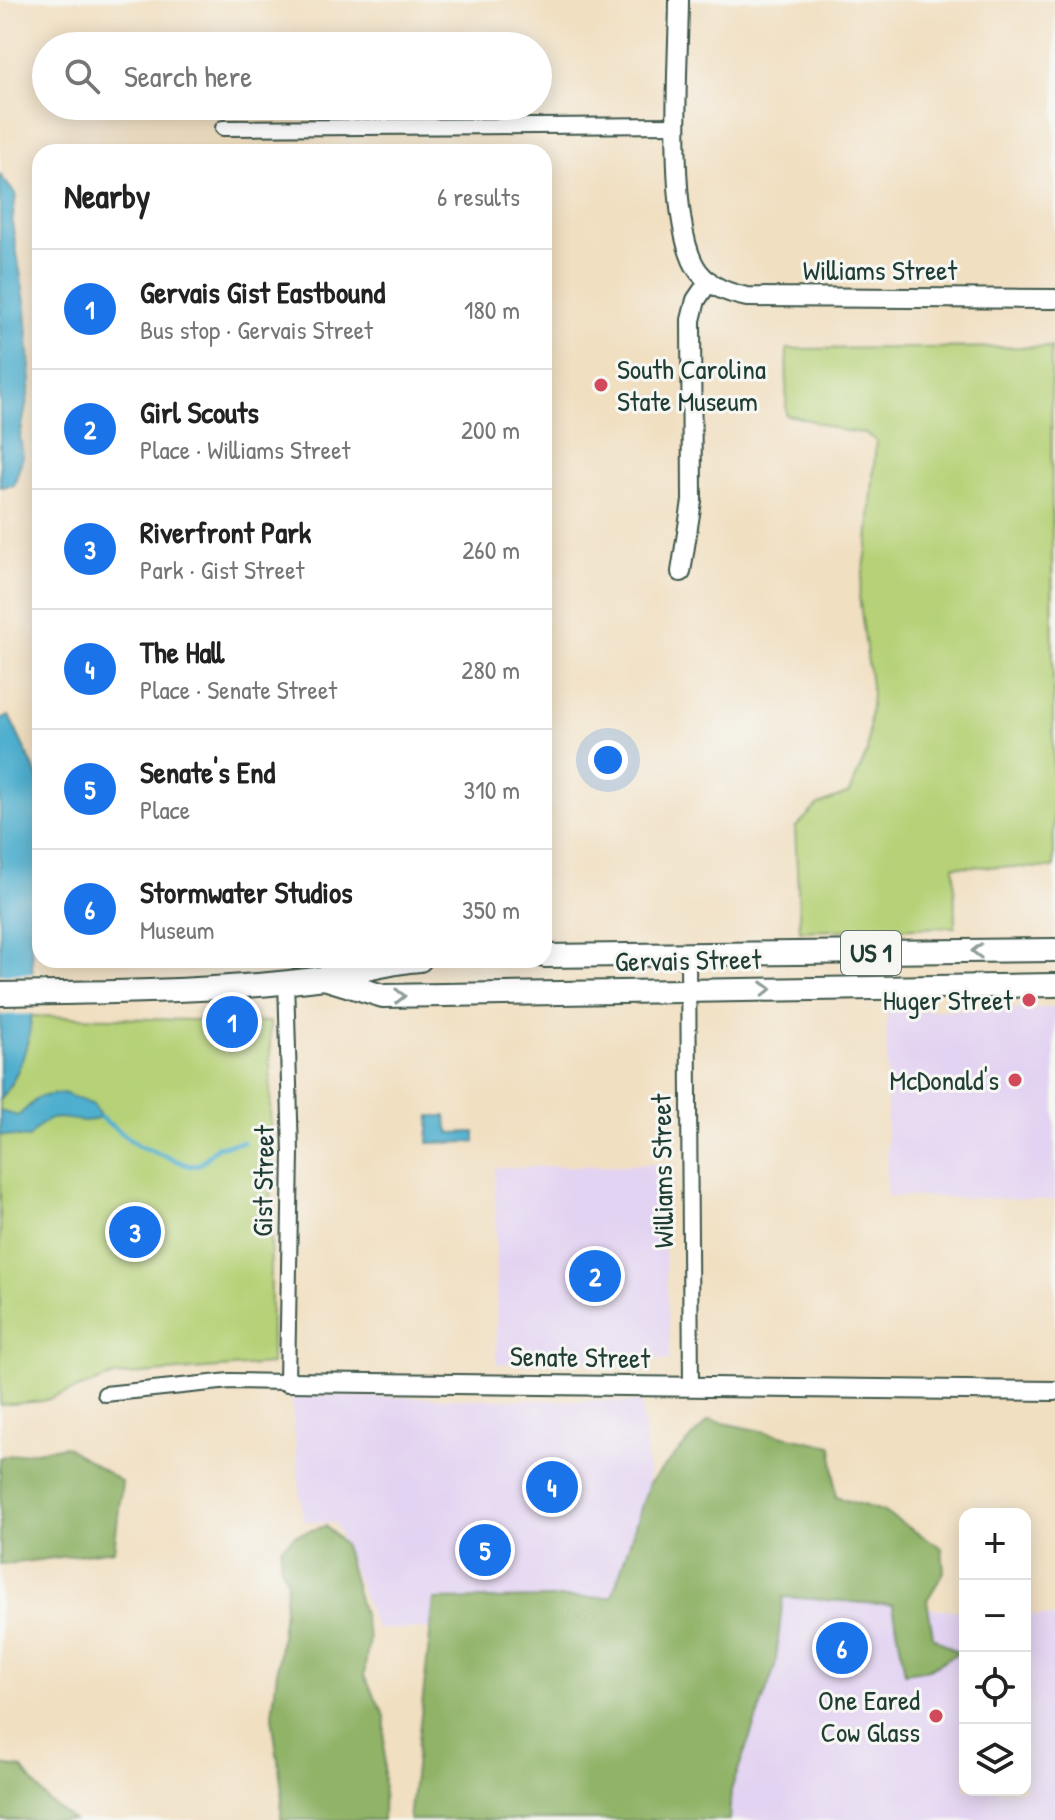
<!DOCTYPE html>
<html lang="en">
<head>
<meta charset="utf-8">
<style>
	:root { --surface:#fff; --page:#f2f2f2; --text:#222; --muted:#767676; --line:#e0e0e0; --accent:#1a73e8 }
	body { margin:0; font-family:"Patrick Hand",sans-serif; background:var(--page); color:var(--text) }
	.controls { position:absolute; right:24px; bottom:24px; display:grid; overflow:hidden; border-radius:16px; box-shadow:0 4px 20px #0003 }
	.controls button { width:72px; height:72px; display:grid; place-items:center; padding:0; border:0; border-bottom:2px solid var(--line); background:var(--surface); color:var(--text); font:40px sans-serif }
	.you { position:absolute; left:608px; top:760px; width:28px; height:28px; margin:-20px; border:6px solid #fff; border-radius:50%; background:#1a73e8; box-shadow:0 0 0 12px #1a73e833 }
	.badge { display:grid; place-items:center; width:52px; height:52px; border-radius:50%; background:var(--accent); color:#fff; font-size:26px; font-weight:700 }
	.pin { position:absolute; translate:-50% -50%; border:4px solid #fff; box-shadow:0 2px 8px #0006 }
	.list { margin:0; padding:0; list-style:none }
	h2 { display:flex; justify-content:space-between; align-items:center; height:104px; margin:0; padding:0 32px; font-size:34px }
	h2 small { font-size:26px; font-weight:400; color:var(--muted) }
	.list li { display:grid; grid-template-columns:52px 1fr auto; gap:24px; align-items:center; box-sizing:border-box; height:120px; padding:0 32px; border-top:2px solid var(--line) }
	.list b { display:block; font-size:30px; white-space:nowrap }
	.list p { margin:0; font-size:26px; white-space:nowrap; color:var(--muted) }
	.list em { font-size:26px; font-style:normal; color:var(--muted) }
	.icon { flex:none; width:44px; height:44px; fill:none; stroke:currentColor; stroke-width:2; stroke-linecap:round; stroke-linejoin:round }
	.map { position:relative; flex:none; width:1055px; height:1820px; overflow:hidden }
	.search { position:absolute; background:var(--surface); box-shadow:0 4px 20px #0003; left:32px; top:32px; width:520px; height:88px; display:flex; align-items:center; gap:20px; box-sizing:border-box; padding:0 28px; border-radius:44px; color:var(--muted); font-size:30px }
	.panel { position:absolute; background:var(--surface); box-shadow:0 4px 20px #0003; left:32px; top:144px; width:520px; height:824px; border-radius:24px }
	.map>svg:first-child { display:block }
	.built { fill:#e3d3f2 }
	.green { fill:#b6d177; stroke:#6a8756; stroke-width:2 }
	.forest { fill:#90b368; stroke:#58784e; stroke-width:2 }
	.water { fill:#4fafce; stroke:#377681; stroke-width:2 }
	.pier { fill:#f1dfc1 }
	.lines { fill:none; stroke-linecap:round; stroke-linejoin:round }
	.stream { stroke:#4fafce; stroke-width:5 }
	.minor-casing { stroke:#3e5549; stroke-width:18 }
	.tertiary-casing { stroke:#3e5549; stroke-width:22 }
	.primary-casing { stroke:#3e5549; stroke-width:26 }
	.minor { stroke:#fff; stroke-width:14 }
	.tertiary { stroke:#fff; stroke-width:18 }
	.primary { stroke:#fff; stroke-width:22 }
	.oneway { stroke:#8f9e9a }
	.poi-dot { fill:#d1495b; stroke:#f6f6f2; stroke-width:3 }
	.labels { text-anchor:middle; stroke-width:6; stroke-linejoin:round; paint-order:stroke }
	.shield { fill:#f6f6f2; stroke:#60746d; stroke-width:2 }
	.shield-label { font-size:26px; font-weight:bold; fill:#1f3d34 }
	.street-label { font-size:28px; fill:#1f3d34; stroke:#f6f6f2 }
	.poi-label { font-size:28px; fill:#1f3d34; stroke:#f6f6f2; text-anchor:end }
</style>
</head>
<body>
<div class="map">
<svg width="1055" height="1820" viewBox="0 0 1055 1820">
	<rect width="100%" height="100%" fill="#f6f6f2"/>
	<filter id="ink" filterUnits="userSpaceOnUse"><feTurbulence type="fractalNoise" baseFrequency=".0125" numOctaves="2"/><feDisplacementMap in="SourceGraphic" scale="16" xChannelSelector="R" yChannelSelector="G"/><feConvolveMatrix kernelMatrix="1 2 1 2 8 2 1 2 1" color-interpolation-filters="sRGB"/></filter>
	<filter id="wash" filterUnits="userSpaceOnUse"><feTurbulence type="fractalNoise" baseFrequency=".006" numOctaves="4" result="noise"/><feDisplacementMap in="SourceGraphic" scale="32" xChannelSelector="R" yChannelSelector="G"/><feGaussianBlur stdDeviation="1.8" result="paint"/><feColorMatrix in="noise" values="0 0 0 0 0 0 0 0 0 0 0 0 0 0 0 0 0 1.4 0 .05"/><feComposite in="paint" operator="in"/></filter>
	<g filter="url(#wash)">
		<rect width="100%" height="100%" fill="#f1dfc1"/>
		<path class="built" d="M1055 1008V1200L887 1196V1011Z
			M661 1164 670 1360 497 1364 495 1168Z
			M291 1395 642 1402 649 1483 612 1597 434 1600 431 1629H376L335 1523 303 1521Z
			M783 1597 965 1611V1790H1025V1615L1055 1617V1820H729L731 1790 775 1667Z"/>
		<path class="green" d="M1051 347 1054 868 954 866 955 927 800 931 795 828 818 805 849 793 867 753 872 693 859 596 868 544 876 441C863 429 857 434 841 430 821 425 810 418 786 415L787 349Z
			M31 1016 270 1022 271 1364 114 1376 43 1401 0 1405V1100L12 1084Z"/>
		<path class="forest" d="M709 1420 832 1446 836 1497 882 1511 942 1548 944 1572 927 1600 933 1636 958 1653 929 1669 905 1673 893 1605 783 1597 775 1667 731 1790 729 1820H409L434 1600 612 1597 649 1483Z
			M65 1446 122 1482 114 1550 0 1565V1457Z
			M326 1526 344 1545 369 1637 364 1676 385 1716 383 1820H281L282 1790 272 1716 287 1582 280 1563 281 1548 295 1535Z
			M0 1765 22 1768 48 1801 73 1820H0Z"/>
		<path class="water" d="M0 175 16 195 12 223 26 307 31 380 20 437 23 456 14 485 0 487Z
			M9 716 40 781V874C27 900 30 931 32 959 34 1012 33 1057 0 1100V720Z
			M63 1093 94 1105 101 1118C69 1130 56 1100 29 1138L0 1135V1111L18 1116 39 1097Z
			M430 1116H446L449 1133 475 1132V1142L428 1143Z"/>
		<path class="pier" d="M36 973 35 1014 0 1015V974Z"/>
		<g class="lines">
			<path class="stream" d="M101 1118 139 1146 190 1166 200 1164 217 1147 243 1142"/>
		</g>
	</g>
	<g filter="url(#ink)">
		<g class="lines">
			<defs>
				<path id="minor" d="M223 128 678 125
					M688 955 691 1386
					M105 1394 230 1381 287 1382 291 1153 286 980"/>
				<path id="tertiary" d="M679 0C679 59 665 229 699 272 711 287 728 293 747 297L1055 299
					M681 572 692 501 691 320 696 300 709 281
					M287 1382 1055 1391"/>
				<path id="primary" d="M544 956 1055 950
					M324 978 383 996 1055 985
					M0 994C107 992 218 992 324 978 356 973 387 962 420 960"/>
			</defs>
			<use href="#minor" class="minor-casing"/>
			<use href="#tertiary" class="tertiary-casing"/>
			<use href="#primary" class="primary-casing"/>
			<use href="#minor" class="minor"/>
			<use href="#tertiary" class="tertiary"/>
			<use href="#primary" class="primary"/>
		</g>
		<defs><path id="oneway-chevron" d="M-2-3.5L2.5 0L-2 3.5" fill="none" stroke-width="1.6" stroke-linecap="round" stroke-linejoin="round" transform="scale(2)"/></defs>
		<g class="oneway">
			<use href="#oneway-chevron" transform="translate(977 951) rotate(179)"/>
			<use href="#oneway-chevron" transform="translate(766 989) rotate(-2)"/>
			<use href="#oneway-chevron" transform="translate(400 996) rotate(-1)"/>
		</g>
	</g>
	<g class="poi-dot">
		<circle cx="601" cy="385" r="8"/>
		<circle cx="1029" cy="1000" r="8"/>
		<circle cx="1015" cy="1080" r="8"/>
		<circle cx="936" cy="1716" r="8"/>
	</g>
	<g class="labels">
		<rect class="shield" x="841" y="931" width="60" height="44" rx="6"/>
		<g class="shield-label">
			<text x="871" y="962">US 1</text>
		</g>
		<g class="street-label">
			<text x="880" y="280">Williams Street</text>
			<text transform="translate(688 960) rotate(-1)" y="10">Gervais Street</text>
			<text transform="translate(662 1171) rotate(-91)" y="10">Williams Street</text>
			<text transform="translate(263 1181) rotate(-89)" y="10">Gist Street</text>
			<text transform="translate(580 1357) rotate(1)" y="10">Senate Street</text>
		</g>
		<g class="poi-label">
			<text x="617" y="379" text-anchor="start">South Carolina<tspan x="617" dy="32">State Museum</tspan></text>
			<text x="1013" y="1010">Huger Street</text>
			<text x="999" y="1090">McDonald's</text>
			<text x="920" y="1710">One Eared<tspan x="920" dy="32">Cow Glass</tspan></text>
		</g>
	</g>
</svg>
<div class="controls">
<button>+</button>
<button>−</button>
<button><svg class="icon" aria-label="locate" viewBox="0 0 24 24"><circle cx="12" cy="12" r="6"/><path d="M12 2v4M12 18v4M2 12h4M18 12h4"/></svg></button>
<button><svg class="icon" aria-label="layers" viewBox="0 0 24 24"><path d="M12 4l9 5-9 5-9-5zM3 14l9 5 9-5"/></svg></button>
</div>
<div class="you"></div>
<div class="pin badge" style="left:232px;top:1022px">1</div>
<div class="pin badge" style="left:595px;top:1276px">2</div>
<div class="pin badge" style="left:135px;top:1232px">3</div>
<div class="pin badge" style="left:552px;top:1487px">4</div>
<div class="pin badge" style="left:485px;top:1550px">5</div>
<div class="pin badge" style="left:842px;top:1648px">6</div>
<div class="search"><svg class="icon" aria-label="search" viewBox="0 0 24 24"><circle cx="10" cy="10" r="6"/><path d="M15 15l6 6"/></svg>Search here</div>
<section class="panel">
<h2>Nearby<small>6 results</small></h2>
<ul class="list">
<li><span class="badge">1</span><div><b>Gervais Gist Eastbound</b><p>Bus stop · Gervais Street</p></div><em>180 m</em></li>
<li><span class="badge">2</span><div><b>Girl Scouts</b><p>Place · Williams Street</p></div><em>200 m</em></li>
<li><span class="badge">3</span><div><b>Riverfront Park</b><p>Park · Gist Street</p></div><em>260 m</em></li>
<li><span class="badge">4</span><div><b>The Hall</b><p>Place · Senate Street</p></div><em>280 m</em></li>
<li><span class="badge">5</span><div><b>Senate's End</b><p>Place</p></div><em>310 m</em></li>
<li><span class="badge">6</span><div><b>Stormwater Studios</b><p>Museum</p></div><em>350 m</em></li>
</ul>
</section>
</div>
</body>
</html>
